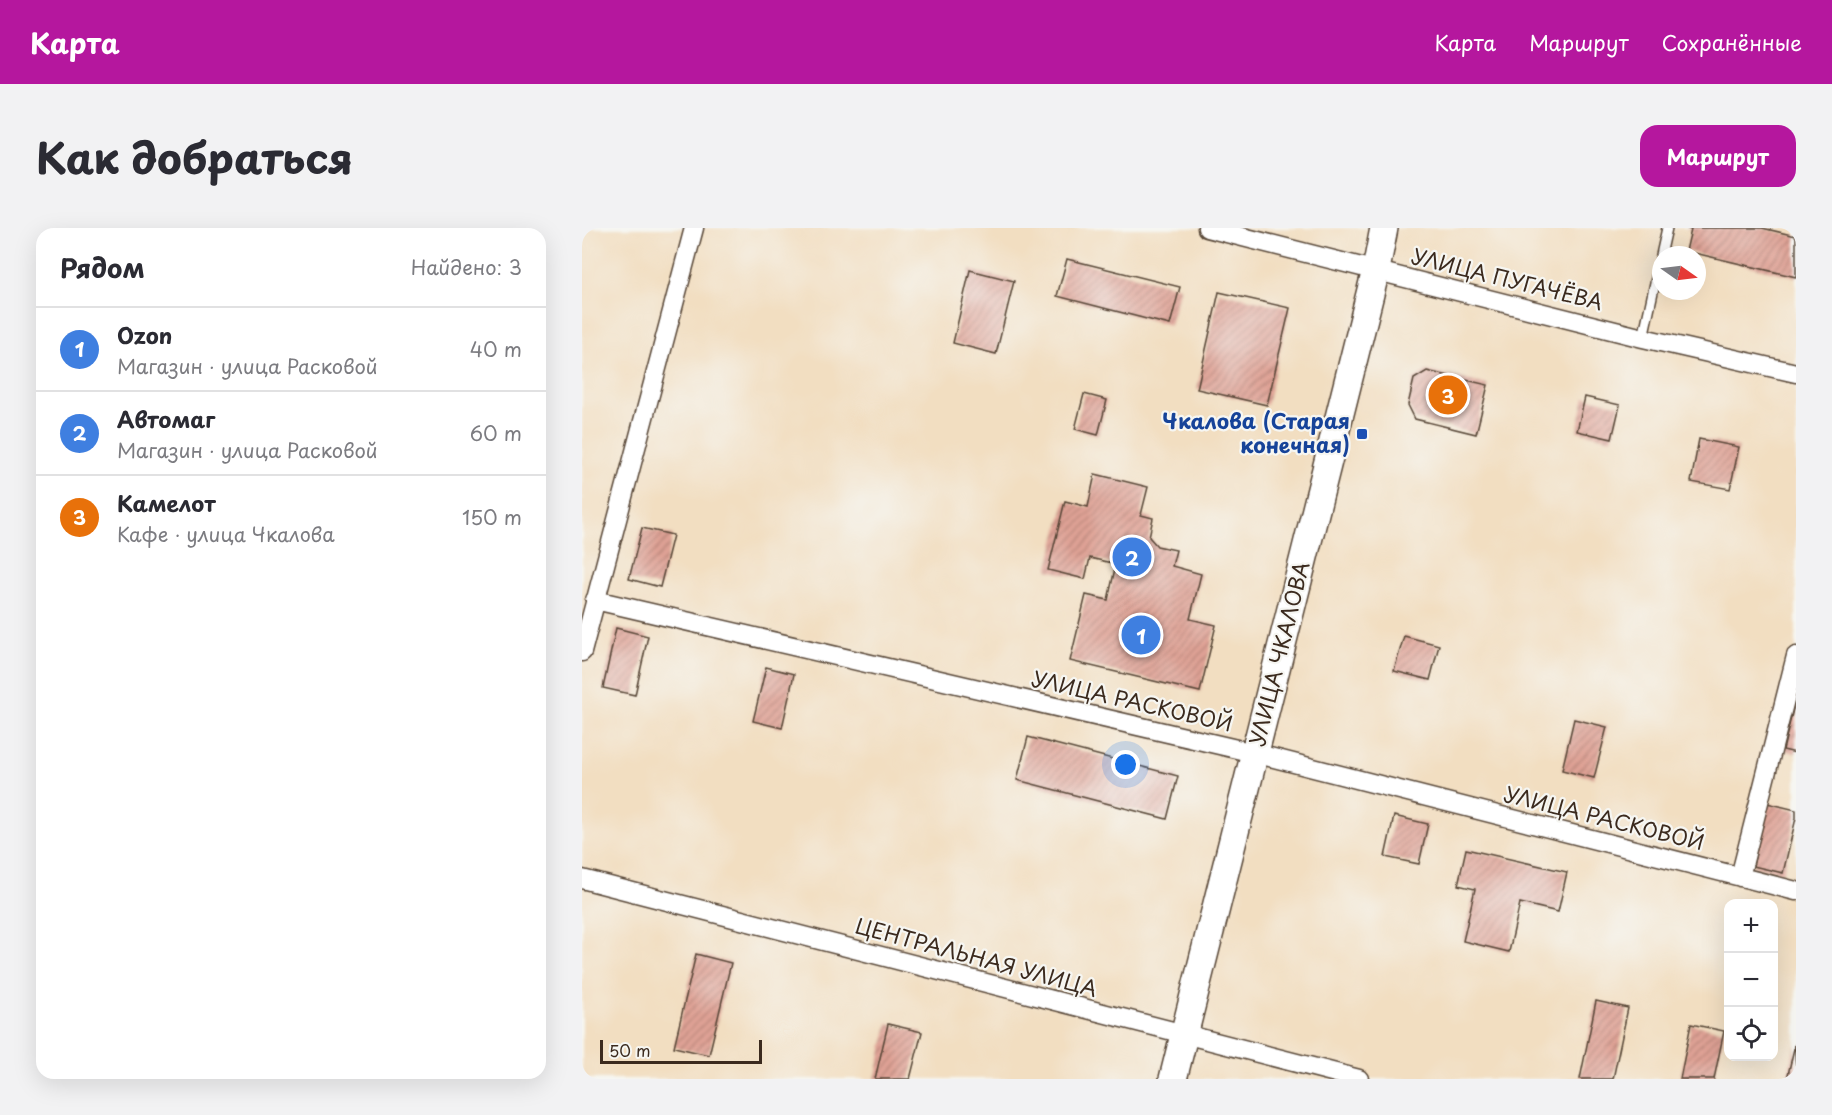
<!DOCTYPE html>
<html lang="ru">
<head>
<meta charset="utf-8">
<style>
	:root { --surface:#fff; --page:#f2f2f3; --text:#2b2b33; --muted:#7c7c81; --line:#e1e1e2; --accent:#b5179e }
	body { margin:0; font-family:"Playpen Sans",sans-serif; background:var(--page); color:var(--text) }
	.controls { position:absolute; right:18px; bottom:18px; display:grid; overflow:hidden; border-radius:12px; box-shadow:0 6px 24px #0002 }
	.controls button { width:54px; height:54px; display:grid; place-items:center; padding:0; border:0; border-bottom:2px solid var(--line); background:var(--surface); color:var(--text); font:30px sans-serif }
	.compass { position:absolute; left:1070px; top:18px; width:54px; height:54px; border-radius:50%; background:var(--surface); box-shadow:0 6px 24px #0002; rotate:104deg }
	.scale { position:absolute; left:18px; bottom:15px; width:162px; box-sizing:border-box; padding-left:6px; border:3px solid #3b2a1e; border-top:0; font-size:16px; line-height:21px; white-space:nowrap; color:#3b2a1e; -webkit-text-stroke:4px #f6f6f2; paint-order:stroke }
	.you { position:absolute; left:544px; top:537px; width:21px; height:21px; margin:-15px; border:4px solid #fff; border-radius:50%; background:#1a73e8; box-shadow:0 0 0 9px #1a73e833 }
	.badge { display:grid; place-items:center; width:39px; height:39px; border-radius:50%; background:var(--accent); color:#fff; font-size:20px; font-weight:700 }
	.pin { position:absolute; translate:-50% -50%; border:3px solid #fff; box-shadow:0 2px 6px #0006 }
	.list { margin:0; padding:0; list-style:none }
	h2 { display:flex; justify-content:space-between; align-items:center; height:78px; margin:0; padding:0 24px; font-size:26px }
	h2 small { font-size:20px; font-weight:400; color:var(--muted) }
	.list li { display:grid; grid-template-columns:39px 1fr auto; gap:18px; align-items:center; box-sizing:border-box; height:84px; padding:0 24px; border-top:2px solid var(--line) }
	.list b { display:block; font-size:22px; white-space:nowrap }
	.list p { margin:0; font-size:20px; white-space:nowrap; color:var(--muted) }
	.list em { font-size:20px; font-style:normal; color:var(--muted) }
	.icon { flex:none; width:33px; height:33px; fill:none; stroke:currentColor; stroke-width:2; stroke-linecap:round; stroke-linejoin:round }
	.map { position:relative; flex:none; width:1214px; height:851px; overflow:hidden; border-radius:18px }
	header { display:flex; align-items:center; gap:36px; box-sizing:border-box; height:84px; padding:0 30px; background:var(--accent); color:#fff }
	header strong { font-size:28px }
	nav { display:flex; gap:33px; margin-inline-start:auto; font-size:21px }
	.intro { display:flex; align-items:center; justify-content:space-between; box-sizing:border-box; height:144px; padding:0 36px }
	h1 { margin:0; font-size:42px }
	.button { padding:15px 27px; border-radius:18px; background:var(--accent); color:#fff; font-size:21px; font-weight:700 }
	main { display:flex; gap:36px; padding:0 36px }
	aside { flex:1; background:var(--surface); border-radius:18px; box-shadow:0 6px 24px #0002 }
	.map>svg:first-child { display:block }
	.building { fill:url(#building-hatch) }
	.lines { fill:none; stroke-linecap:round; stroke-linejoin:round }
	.lane-casing { stroke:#564536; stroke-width:12 }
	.street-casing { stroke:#564536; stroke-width:21 }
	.secondary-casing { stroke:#564536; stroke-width:30 }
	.lane { stroke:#fff; stroke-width:9 }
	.street { stroke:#fff; stroke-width:18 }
	.secondary { stroke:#fff; stroke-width:27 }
	.transit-dot { fill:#1a4fb4; stroke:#f6f6f2; stroke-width:2 }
	.labels { text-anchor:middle; stroke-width:4.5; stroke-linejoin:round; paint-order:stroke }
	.street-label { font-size:21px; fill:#3b2a1e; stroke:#f6f6f2 }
	.transit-label { font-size:21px; font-weight:bold; fill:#164399; stroke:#f6f6f2; text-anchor:end }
</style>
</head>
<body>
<header>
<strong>Карта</strong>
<nav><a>Карта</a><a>Маршрут</a><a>Сохранённые</a></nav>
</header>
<div class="intro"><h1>Как добраться</h1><a class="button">Маршрут</a></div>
<main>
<aside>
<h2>Рядом<small>Найдено: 3</small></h2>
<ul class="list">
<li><span class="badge" style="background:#3f7fe0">1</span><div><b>Ozon</b><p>Магазин · улица Расковой</p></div><em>40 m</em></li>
<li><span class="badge" style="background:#3f7fe0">2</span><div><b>Автомаг</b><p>Магазин · улица Расковой</p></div><em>60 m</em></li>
<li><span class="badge" style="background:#e8710a">3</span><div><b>Камелот</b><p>Кафе · улица Чкалова</p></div><em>150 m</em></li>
</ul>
</aside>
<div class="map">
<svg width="1214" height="851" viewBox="0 0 1214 851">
	<defs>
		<pattern id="building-hatch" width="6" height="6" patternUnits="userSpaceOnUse" patternTransform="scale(1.5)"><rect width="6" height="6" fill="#dfa295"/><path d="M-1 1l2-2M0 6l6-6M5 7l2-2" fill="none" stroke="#b68479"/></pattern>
	</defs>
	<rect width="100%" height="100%" fill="#f6f6f2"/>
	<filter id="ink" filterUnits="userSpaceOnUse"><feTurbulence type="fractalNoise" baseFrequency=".0167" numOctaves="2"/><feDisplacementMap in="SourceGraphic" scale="12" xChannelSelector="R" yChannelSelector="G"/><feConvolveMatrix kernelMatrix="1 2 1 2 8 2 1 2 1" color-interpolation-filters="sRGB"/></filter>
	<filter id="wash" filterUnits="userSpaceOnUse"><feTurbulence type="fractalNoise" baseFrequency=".008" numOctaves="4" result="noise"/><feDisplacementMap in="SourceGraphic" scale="24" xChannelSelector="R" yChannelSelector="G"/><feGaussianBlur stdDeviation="1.35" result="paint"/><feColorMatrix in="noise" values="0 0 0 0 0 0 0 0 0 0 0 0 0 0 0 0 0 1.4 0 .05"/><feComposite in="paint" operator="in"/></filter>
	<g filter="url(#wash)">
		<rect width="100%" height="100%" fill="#f2dec1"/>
		<g id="blocks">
			<path class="building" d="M1104 0H1180L1214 8V49L1104 23 1109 2Z
				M485 31 598 59 588 97 475 68Z
				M388 42 432 53 414 126 371 115Z
				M637 64 708 80 685 177 615 161Z
				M845 143 906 157 894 206 833 191 826 177 832 151Z
				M502 166 525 172 516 207 493 201Z
				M1003 169 1038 177 1030 211 995 203Z
				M1117 211 1157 219 1148 261 1109 254Z
				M513 246 566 259 559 287 571 290 567 309 575 318 594 322 590 338 619 346 608 391 634 397 618 464 488 433 504 367 526 372 534 336 508 330 503 351 466 342 483 273 506 279Z
				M60 300 91 307 78 359 47 351Z
				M34 400 66 408 53 467 21 460Z
				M822 408 857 417 848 452 812 443Z
				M184 439 212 446 200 500 171 493Z
				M1213 473H1214V525L1201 522Z
				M992 491 1025 499 1012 550 980 542Z
				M446 509 596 548 585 591 435 552Z
				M1185 575 1214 582V590L1201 645 1171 638Z
				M812 588 846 596 837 636 803 629Z
				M884 621 985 644 976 684 938 675 927 724 881 713 893 661 876 657Z
				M114 726 149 735 127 827 92 819Z
				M1014 773 1046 780 1031 851H998Z
				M306 796 340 804 328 851H293Z
				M1109 796 1142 803 1132 851H1098Z
				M1213 816 1214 851H1205Z"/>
		</g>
	</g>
	<g filter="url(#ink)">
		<use href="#blocks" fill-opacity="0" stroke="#564536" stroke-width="1.5"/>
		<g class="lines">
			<defs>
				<path id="lane" d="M1079 27 1085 0
					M1061 110 1079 27"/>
				<path id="street" d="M625 0 1061 110 1214 145
					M13 372 672 525 1214 663
					M0 424 112 0
					M1158 649 1214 428
					M0 651 777 851"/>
				<path id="secondary" d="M591 851 794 42 802 0"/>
			</defs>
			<use href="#lane" class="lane-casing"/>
			<use href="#street" class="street-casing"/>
			<use href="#secondary" class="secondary-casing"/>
			<use href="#lane" class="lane"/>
			<use href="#street" class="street"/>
			<use href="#secondary" class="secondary"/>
		</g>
	</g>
	<rect class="transit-dot" x="774" y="200" width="12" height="12" rx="3"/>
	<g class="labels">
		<g class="street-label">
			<text transform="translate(925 52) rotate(14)" y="7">УЛИЦА ПУГАЧЁВА</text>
			<text transform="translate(698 426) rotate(-76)" y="7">УЛИЦА ЧКАЛОВА</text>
			<text transform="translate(550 474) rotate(13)" y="7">УЛИЦА РАСКОВОЙ</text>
			<text transform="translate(1022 591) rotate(14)" y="7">УЛИЦА РАСКОВОЙ</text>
			<text transform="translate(394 730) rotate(15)" y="7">ЦЕНТРАЛЬНАЯ УЛИЦА</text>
		</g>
		<g class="transit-label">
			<text x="768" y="201">Чкалова (Старая<tspan x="768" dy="24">конечная)</tspan></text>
		</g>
	</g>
</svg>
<div class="controls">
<button>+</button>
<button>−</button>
<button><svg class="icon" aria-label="locate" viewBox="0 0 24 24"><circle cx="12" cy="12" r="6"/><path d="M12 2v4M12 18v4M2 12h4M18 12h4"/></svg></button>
</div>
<svg class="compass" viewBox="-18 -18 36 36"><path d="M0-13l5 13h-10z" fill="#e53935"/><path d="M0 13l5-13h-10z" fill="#7c7c81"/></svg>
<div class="scale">50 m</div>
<div class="you"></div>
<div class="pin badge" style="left:559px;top:407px;background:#3f7fe0">1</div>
<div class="pin badge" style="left:550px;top:329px;background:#3f7fe0">2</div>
<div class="pin badge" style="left:866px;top:167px;background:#e8710a">3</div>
</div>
</main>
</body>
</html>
